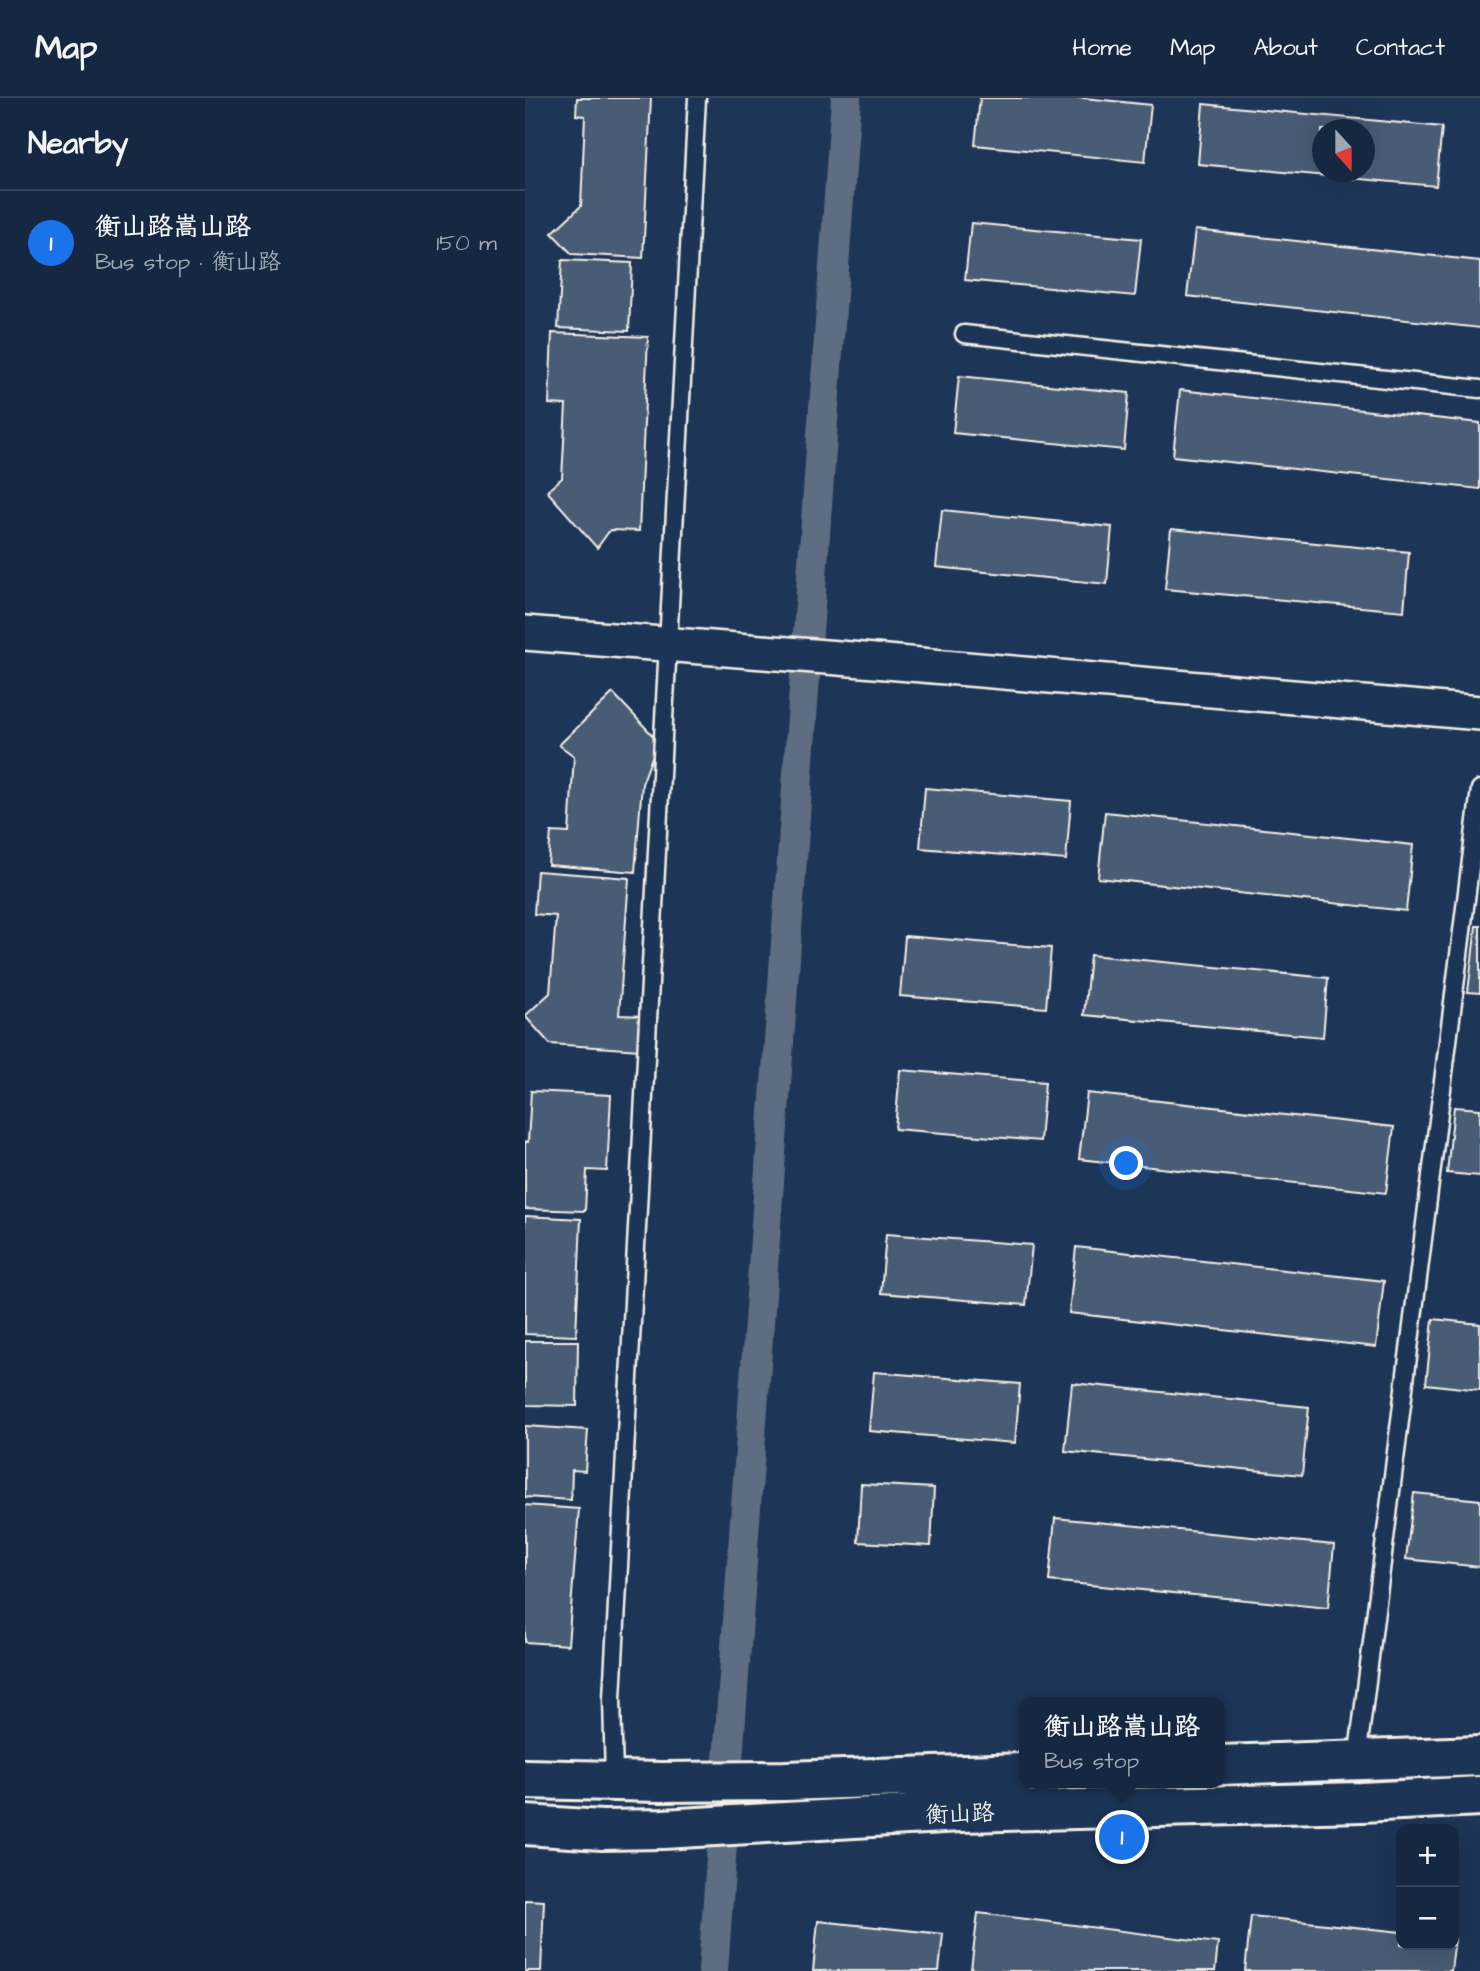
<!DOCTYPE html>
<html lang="en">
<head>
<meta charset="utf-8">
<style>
	:root { --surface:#162841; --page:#23344c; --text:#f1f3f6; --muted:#9ea6b1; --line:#35445a; --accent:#1a73e8 }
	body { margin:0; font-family:"Architects Daughter","LXGW WenKai TC",sans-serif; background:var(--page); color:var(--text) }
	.controls { position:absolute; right:21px; bottom:21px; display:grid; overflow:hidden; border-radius:14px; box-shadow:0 7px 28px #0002 }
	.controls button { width:63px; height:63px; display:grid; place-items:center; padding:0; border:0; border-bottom:2px solid var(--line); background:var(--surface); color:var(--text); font:35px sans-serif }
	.compass { position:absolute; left:787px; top:21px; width:63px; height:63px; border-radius:50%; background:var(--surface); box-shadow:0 7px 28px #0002; rotate:159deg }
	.you { position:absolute; left:602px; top:1066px; width:24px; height:24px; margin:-18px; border:5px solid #fff; border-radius:50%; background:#1a73e8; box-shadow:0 0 0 10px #1a73e833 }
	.badge { display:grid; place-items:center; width:46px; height:46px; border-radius:50%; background:var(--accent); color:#fff; font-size:23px; font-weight:700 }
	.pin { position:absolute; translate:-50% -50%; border:4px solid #fff; box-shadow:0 2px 7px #0006 }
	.popup { position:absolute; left:494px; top:1599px; width:206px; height:91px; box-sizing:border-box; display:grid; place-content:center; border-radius:14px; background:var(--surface); filter:drop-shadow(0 2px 5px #0005); font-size:23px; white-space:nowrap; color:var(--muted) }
	.popup b { font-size:26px; color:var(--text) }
	.popup::after { content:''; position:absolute; left:50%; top:100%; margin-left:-14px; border:14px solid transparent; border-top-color:var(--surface) }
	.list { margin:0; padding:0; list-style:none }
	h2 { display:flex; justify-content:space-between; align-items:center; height:91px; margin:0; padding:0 28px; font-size:30px }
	h2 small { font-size:23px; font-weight:400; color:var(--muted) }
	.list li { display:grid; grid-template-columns:46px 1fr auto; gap:21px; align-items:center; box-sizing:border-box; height:105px; padding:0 28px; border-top:2px solid var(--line) }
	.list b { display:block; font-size:26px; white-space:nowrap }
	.list p { margin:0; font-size:23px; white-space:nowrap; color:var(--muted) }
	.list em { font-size:23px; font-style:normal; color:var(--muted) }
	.map { position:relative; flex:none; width:955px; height:1873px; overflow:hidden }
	header { display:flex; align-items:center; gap:42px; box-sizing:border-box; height:98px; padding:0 35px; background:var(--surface); border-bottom:2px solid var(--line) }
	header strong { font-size:33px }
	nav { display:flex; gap:38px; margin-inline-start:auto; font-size:24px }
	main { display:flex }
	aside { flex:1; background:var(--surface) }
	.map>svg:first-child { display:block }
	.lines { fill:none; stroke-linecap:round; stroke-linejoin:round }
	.canal { stroke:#5e6d82; stroke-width:30 }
	.building { fill:#485b74; stroke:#f4f1e8; stroke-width:2; fill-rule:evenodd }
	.lane-casing { stroke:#f4f1e8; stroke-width:21 }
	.street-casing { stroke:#f4f1e8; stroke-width:38 }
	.secondary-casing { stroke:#f4f1e8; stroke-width:44 }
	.lane { stroke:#1d3557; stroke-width:16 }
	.street { stroke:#1d3557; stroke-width:33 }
	.secondary { stroke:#1d3557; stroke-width:38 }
	.labels { text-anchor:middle; stroke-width:5; stroke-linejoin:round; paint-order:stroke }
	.street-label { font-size:23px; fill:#f4f1e8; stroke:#1d3557 }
</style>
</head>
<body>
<header>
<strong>Map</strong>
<nav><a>Home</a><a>Map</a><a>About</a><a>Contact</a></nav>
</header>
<main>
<aside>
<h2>Nearby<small></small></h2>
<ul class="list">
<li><span class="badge">1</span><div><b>衡山路嵩山路</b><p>Bus stop · 衡山路</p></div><em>150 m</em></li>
</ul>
</aside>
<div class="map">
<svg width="955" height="1873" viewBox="0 0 955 1873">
	<rect width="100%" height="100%" fill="#1d3557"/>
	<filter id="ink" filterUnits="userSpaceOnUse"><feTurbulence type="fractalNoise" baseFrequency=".0143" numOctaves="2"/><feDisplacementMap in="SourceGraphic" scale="14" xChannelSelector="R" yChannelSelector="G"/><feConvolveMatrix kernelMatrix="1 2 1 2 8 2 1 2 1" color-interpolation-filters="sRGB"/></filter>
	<g filter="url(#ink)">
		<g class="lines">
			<path class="canal" d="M188 1873 321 0"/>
		</g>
		<path class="building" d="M52 0H126L118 160 47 156 27 135 56 108 60 18 51 17Z
			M455 0H559L626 7 620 64 450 47Z
			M678 6 917 29 911 88 673 66ZM797 32H839V74H797Z
			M446 125 616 141 610 198 440 182Z
			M670 132 955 163V230L662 198Z
			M37 162 107 165 104 233 33 230Z
			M27 235 123 239 114 433 85 432 72 450 22 393 37 380 41 307 24 306Z
			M434 278 604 295 599 352 428 335Z
			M655 292 955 325V391L648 358Z
			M417 412 587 429 582 486 411 469Z
			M646 431 884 454 879 513 640 491Z
			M88 595 133 643 117 686 110 774 23 767 26 734 44 735 49 658 34 647Z
			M400 690 546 703 541 762 395 750Z
			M580 714 888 747 881 813 573 780Z
			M12 773 104 780 94 917 118 918 115 952 25 946 0 918 25 895 31 818 9 816Z
			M951 828H955V895L943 894Z
			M380 838 526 850 521 910 375 898Z
			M565 857 803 880 798 939 559 917Z
			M375 972 520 984 515 1043 370 1031Z
			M6 993 86 997 82 1073 62 1072 60 1113 0 1111V1044H3Z
			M562 995 869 1029 861 1095 554 1061Z
			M929 1009 955 1011V1078L922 1075Z
			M0 1118 56 1121 51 1238 0 1236Z
			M361 1136 507 1147 501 1207 356 1195Z
			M551 1149 859 1183 851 1249 544 1215Z
			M908 1221 955 1226V1292L901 1286Z
			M0 1243H53L52 1308 0 1307Z
			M349 1274 495 1286 490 1345 344 1333Z
			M547 1285 784 1309 777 1377 540 1353Z
			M0 1328 63 1332 60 1373 47 1372 46 1402 0 1399Z
			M336 1386 409 1390 406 1448 333 1444Z
			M889 1395 955 1402V1469L881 1461Z
			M0 1407 54 1411 43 1547 0 1544Z
			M530 1420 809 1447 803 1510 524 1483Z
			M0 1802 19 1803 16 1873H0Z
			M453 1815 693 1845 690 1873H466L446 1871Z
			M726 1818 876 1834V1847H929L930 1840 926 1873H720Z
			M293 1823 418 1836 414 1873H288Z"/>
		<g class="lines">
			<defs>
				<path id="lane" d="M439 236 955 291
					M832 1662 955 691
					M89 1682 87 1600 172 0"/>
				<path id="street" d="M0 535 326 561 955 615"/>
				<path id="secondary" d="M695 1667 955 1658
					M0 1681 136 1684 260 1683 499 1675
					M0 1727 77 1732 138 1731 436 1714 837 1704 955 1698"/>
			</defs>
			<use href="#lane" class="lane-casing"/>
			<use href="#street" class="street-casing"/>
			<use href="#secondary" class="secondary-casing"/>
			<use href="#lane" class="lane"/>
			<use href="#street" class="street"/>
			<use href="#secondary" class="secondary"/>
		</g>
	</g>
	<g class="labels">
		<g class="street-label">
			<text transform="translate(435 1715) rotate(-2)" y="8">衡山路</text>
		</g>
	</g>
</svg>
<div class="controls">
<button>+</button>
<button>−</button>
</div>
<svg class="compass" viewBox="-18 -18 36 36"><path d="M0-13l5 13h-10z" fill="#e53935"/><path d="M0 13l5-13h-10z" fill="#9ea6b1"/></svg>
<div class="you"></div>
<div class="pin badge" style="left:597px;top:1739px">1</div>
<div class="popup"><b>衡山路嵩山路</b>Bus stop</div>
</div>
</main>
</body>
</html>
